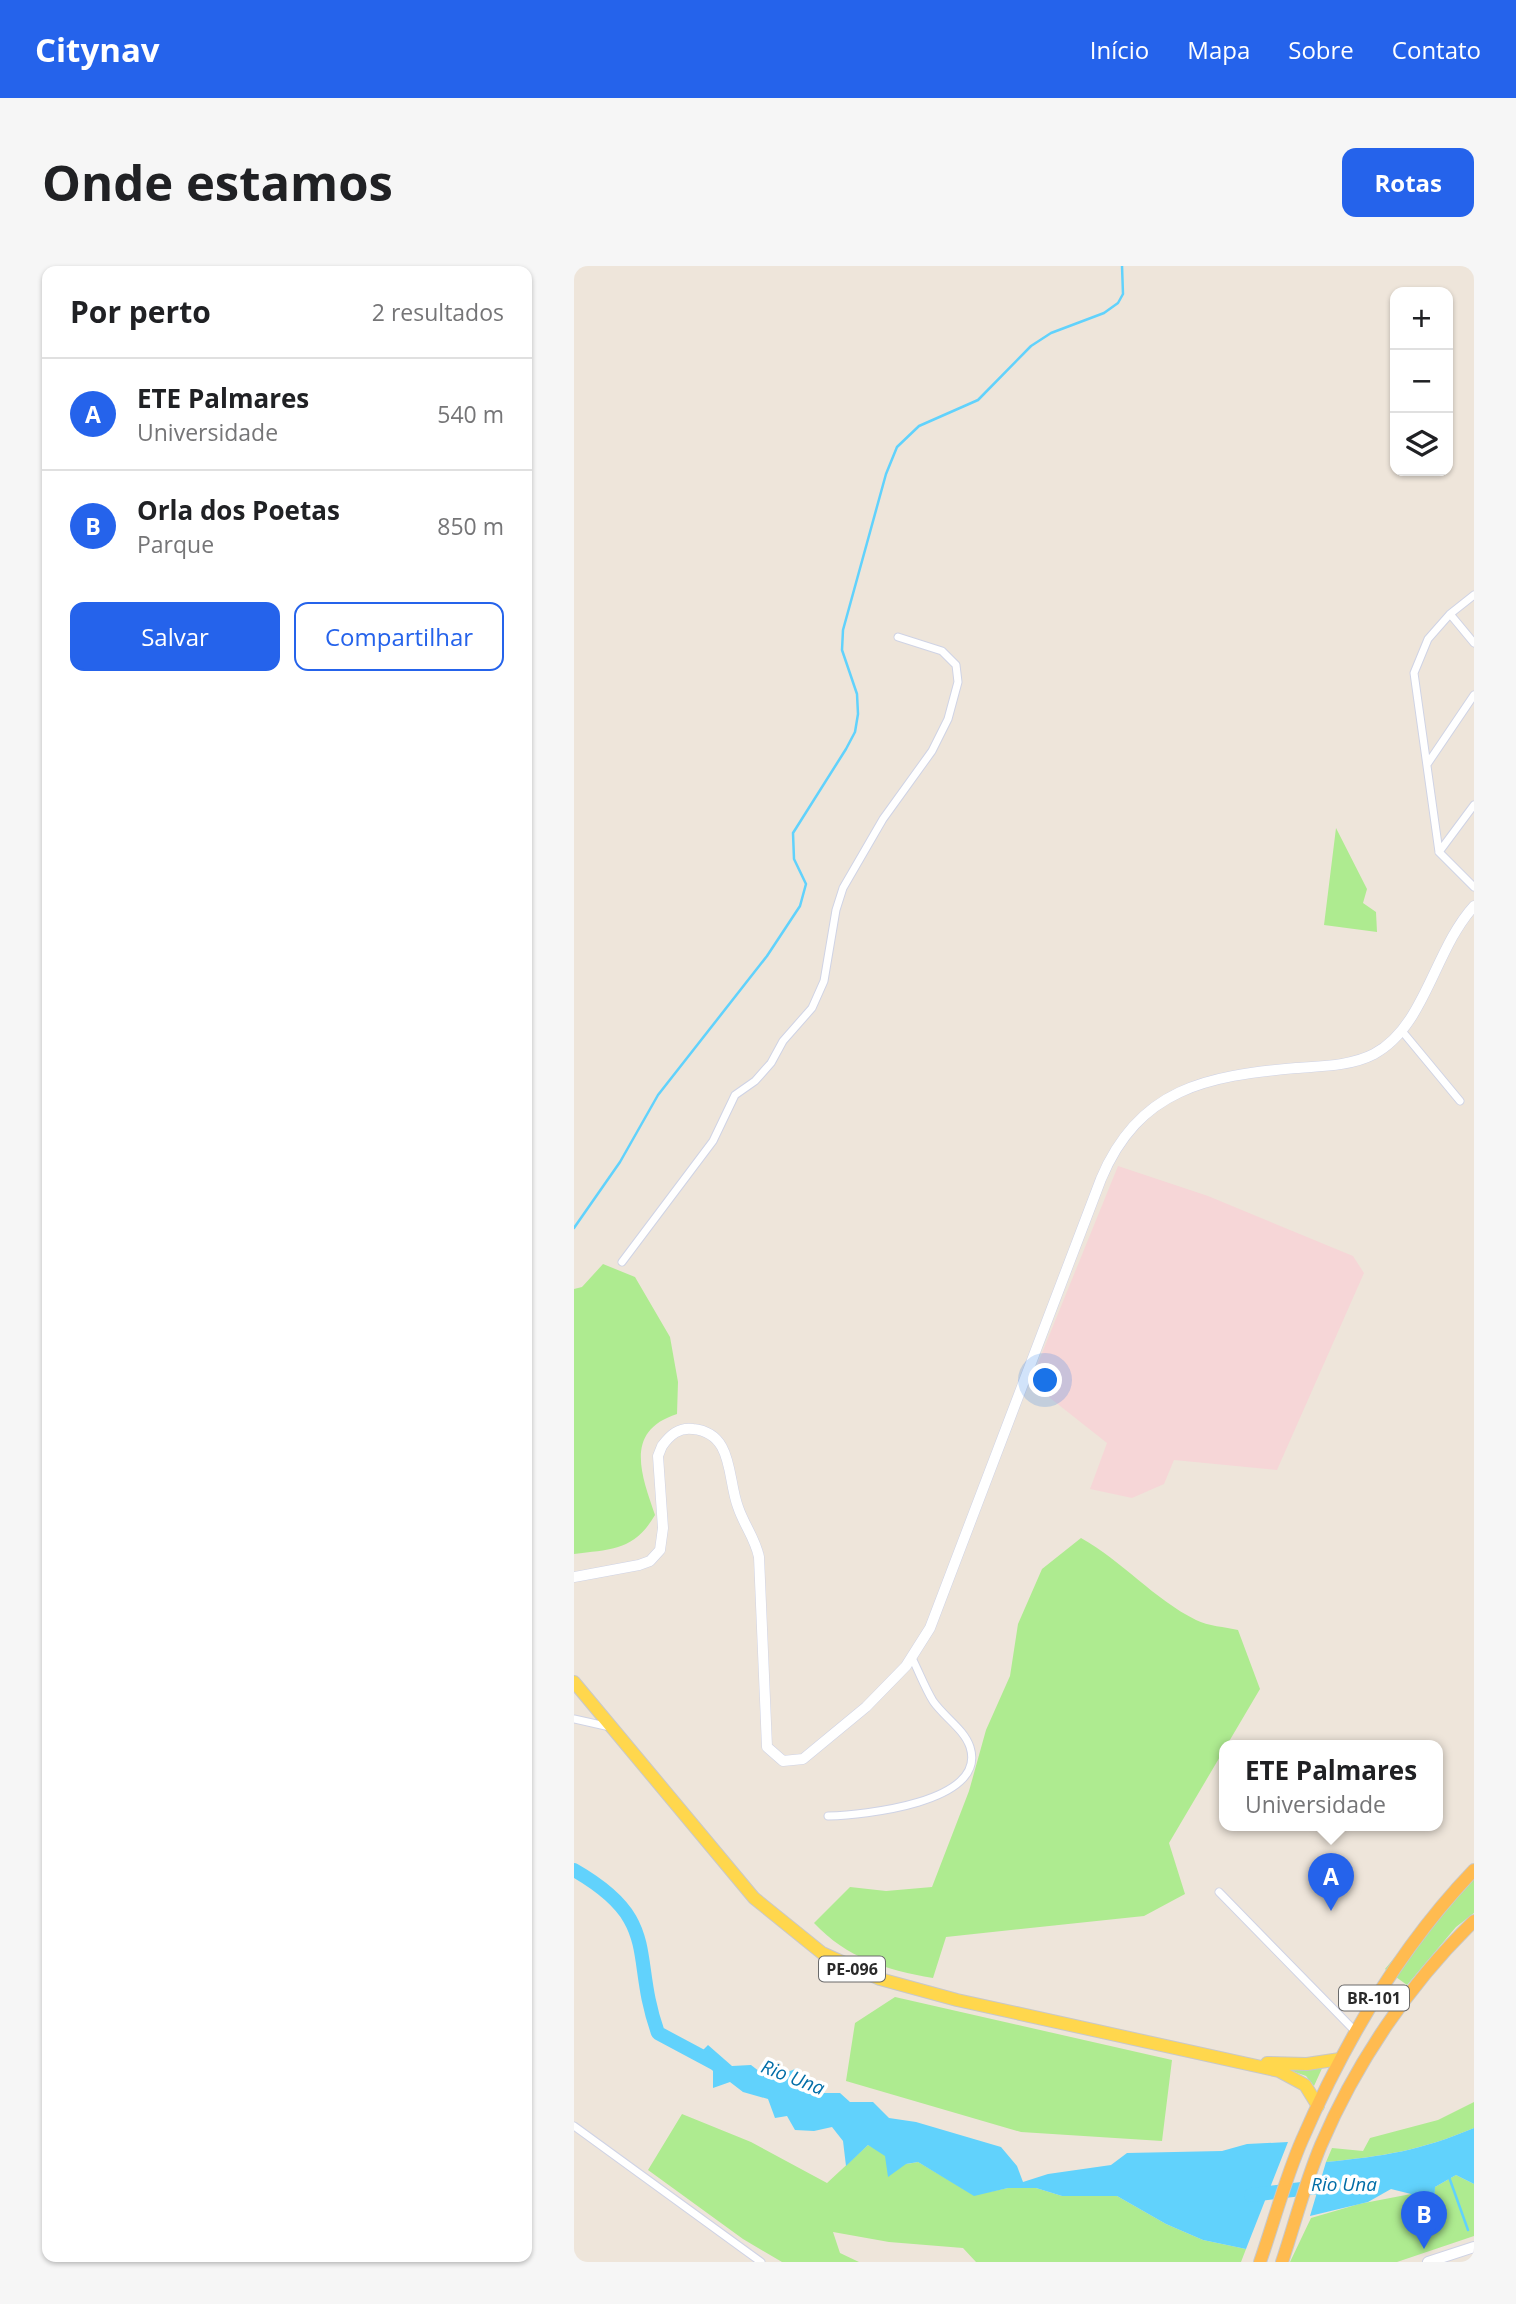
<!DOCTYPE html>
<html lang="pt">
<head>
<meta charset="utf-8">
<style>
	:root { --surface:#fff; --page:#f6f6f6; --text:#202124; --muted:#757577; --line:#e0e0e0; --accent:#2563eb }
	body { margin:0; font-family:"Open Sans",sans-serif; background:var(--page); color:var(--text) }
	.controls { position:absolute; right:21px; top:21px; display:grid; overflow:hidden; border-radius:14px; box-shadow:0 2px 5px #0004 }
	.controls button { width:63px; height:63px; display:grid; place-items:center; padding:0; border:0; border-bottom:2px solid var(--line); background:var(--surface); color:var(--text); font:35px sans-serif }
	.you { position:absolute; left:472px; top:1115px; width:24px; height:24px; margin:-18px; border:5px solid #fff; border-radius:50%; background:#1a73e8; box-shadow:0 0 0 10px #1a73e833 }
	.badge { display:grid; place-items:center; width:46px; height:46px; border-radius:50%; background:var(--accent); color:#fff; font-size:23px; font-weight:700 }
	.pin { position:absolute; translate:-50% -58px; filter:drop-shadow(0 2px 4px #0008) }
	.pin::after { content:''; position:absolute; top:37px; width:24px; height:21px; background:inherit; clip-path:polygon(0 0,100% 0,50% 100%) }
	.popup { position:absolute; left:645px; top:1474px; width:224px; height:91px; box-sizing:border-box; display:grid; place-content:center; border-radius:14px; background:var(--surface); filter:drop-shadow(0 2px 5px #0005); font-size:23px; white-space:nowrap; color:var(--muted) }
	.popup b { font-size:26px; color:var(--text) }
	.popup::after { content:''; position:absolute; left:50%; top:100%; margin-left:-14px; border:14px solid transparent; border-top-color:var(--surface) }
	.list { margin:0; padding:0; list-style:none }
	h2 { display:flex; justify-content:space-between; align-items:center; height:91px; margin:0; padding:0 28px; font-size:30px }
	h2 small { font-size:23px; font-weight:400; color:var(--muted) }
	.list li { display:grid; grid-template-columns:46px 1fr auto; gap:21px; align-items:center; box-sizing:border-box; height:112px; padding:0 28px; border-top:2px solid var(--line) }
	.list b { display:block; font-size:26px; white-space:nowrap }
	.list p { margin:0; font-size:23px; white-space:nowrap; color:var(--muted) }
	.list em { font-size:23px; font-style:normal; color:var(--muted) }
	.actions { display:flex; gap:14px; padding:21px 28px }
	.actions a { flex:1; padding:16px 0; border:2px solid var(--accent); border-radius:14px; text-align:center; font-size:24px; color:var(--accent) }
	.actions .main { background:var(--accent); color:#fff }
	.icon { flex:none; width:38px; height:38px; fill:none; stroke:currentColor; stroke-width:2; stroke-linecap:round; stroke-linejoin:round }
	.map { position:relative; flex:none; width:900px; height:1996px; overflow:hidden; border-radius:14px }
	header { display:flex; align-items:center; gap:42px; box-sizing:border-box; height:98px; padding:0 35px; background:var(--accent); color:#fff }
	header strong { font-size:33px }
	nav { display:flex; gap:38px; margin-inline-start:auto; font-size:24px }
	.intro { display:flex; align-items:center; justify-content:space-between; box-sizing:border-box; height:168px; padding:0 42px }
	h1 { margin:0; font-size:49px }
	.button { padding:18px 32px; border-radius:14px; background:var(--accent); color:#fff; font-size:24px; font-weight:700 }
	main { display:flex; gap:42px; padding:0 42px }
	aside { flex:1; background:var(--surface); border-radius:14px; box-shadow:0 2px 5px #0004 }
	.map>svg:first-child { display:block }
	.medical { fill:#f6d6d7 }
	.green { fill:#aeeb90 }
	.water { fill:#61d2fc }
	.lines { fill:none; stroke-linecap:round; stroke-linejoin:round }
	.stream { stroke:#61d2fc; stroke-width:2.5 }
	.river { stroke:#61d2fc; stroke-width:14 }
	.minor-casing { stroke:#cfd3e5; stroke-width:9 }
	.tertiary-casing { stroke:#cfd3e5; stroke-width:11 }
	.secondary-casing { stroke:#cfd3e5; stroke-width:12 }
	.primary-casing { stroke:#c8c8c8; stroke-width:14 }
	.trunk-casing { stroke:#c8c8c8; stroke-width:14 }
	.minor { stroke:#fff; stroke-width:7 }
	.tertiary { stroke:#fff; stroke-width:10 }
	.secondary { stroke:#fff; stroke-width:10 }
	.primary { stroke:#ffd74d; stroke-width:12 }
	.trunk { stroke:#ffbb50; stroke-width:12 }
	.labels { text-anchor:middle; stroke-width:7; stroke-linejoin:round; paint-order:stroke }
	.shield { fill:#fff; stroke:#6a6a6a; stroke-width:2 }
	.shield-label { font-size:16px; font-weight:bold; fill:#2a2a2a }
	.water-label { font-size:19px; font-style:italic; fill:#006da7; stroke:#fff }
</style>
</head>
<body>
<header>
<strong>Citynav</strong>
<nav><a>Início</a><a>Mapa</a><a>Sobre</a><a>Contato</a></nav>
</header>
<div class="intro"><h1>Onde estamos</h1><a class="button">Rotas</a></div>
<main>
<aside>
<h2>Por perto<small>2 resultados</small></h2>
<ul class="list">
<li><span class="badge">A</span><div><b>ETE Palmares</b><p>Universidade</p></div><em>540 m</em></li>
<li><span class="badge">B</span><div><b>Orla dos Poetas</b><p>Parque</p></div><em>850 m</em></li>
</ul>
<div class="actions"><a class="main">Salvar</a><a>Compartilhar</a></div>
</aside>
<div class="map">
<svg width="900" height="1996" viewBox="0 0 900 1996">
	<rect width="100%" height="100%" fill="#eee5da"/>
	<path class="medical" d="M544 900 634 930 779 990 790 1007 703 1204 600 1194 590 1218 558 1232 516 1223 533 1177 471 1128 465 1114 464 1097Z"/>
	<path class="green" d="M762 562 793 623 789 637 802 646 803 666 750 659Z
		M29 998 61 1011 96 1071 104 1116 103 1148C50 1165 67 1208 81 1249 60 1285 38 1283 0 1288V1023L8 1021Z
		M507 1272C548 1295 580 1333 622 1354 634 1360 651 1361 664 1364L686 1423 595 1577 611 1628 570 1650 372 1671 359 1712C312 1704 273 1692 240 1657L276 1621 312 1625 358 1621 395 1525 412 1464 436 1410 444 1358 468 1303Z
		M900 1597V1647L882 1661 833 1719 811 1703Z
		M321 1731 598 1794 588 1875 447 1866 272 1815 281 1757Z
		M750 1798 740 1820 732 1810 707 1801Z
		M900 1836V1862C845 1885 810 1890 752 1896L758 1882 789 1885 796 1872 864 1854Z
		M108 1848 177 1876 253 1917 294 1879 333 1898 344 1896 400 1929 434 1922H462L488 1930H543L592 1958 629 1974 672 1983 667 1996H402L389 1982 315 1976 259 1966 266 1987 285 1996H208L169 1973 74 1904Z
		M882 1909 900 1918V1970L823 1996H716L737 1952 785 1938 837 1928 859 1947 861 1921Z"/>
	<path class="water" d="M134 1779 158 1800 177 1799 195 1813 224 1802 248 1827H266L276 1836H299L315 1852 342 1856 427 1881 443 1900 449 1916 474 1908 537 1899 553 1887 648 1885 673 1878 714 1876 672 1983 629 1974 592 1958 543 1930H488L462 1922H434L400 1930 344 1896 332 1898 314 1911 311 1890 294 1879 272 1900 269 1875 258 1861 240 1865 221 1864 213 1850 201 1852 194 1833 169 1826 156 1816 139 1822V1805L125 1788Z
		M900 1862V1918L882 1909 861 1921 860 1945H851L837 1928 817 1923 794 1936 736 1950 752 1896C811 1890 845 1885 900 1862Z"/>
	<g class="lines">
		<path class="stream" d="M0 962 46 896 84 829 193 690 226 640 232 618 220 593 219 567 272 483 281 466 284 448 283 428 268 384 269 364 312 208 323 181 345 160 404 134 457 80 477 67 530 47 544 37 549 28 548 0
			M875 1911 894 1964"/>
		<path class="river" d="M0 1604C89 1655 56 1689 84 1767L142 1798
			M677 1929 761 1919"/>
		<defs>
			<path id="minor" d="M900 329 876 348 854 373 840 407 865 586 900 621
				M876 348 900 377
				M854 497 900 429
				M865 586 900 539
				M828 765 886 835
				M48 996 139 875 161 829 181 815 197 797 209 775 238 742 250 715 262 644 269 622 309 553 358 485 374 453 384 416 382 399 368 385 324 371
				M0 1453 36 1461
				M254 1550C288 1549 414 1537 396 1481 390 1463 370 1451 359 1435 351 1422 345 1406 338 1392
				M645 1626 780 1764
				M0 1860 187 1996"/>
			<path id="tertiary" d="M0 1311 65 1299 76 1295 86 1284 89 1262 84 1190 88 1180C96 1169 105 1161 119 1163 160 1167 153 1212 164 1241 170 1259 181 1272 185 1291L193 1481 209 1495 229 1493 292 1441 332 1400 356 1362 527 913C565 822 633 810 722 802 747 800 777 800 800 788 851 761 860 684 900 640"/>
			<path id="secondary" d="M854 1996 900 1981"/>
			<path id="primary" d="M0 1416 180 1632 248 1687 306 1713 383 1734 705 1805 731 1819 744 1840
				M693 1797 733 1798 766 1793"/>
			<path id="trunk" d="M686 1996C700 1956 711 1913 728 1874 771 1775 825 1682 900 1604
				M708 1996C721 1957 731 1917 747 1879 782 1797 835 1718 900 1655"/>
		</defs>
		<use href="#minor" class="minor-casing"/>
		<use href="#tertiary" class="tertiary-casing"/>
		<use href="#secondary" class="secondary-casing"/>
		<use href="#primary" class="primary-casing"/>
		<use href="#trunk" class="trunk-casing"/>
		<use href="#minor" class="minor"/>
		<use href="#tertiary" class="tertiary"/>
		<use href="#secondary" class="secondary"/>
		<use href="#primary" class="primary"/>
		<use href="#trunk" class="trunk"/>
	</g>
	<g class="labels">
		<g class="shield">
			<rect x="245" y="1690.5" width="66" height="25" rx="5"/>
			<rect x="765" y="1719.5" width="70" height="25" rx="5"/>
		</g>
		<g class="shield-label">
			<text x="278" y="1709">PE-096</text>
			<text x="800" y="1738">BR-101</text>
		</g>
		<g class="water-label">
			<text transform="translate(219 1811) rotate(21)" y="7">Rio Una</text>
			<text x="770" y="1925">Rio Una</text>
		</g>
	</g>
</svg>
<div class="controls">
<button>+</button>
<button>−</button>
<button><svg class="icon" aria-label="layers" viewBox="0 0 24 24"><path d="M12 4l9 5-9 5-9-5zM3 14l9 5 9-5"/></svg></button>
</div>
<div class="you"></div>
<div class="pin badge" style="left:757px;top:1645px">A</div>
<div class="popup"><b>ETE Palmares</b>Universidade</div>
<div class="pin badge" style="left:850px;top:1983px">B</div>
</div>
</main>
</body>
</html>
